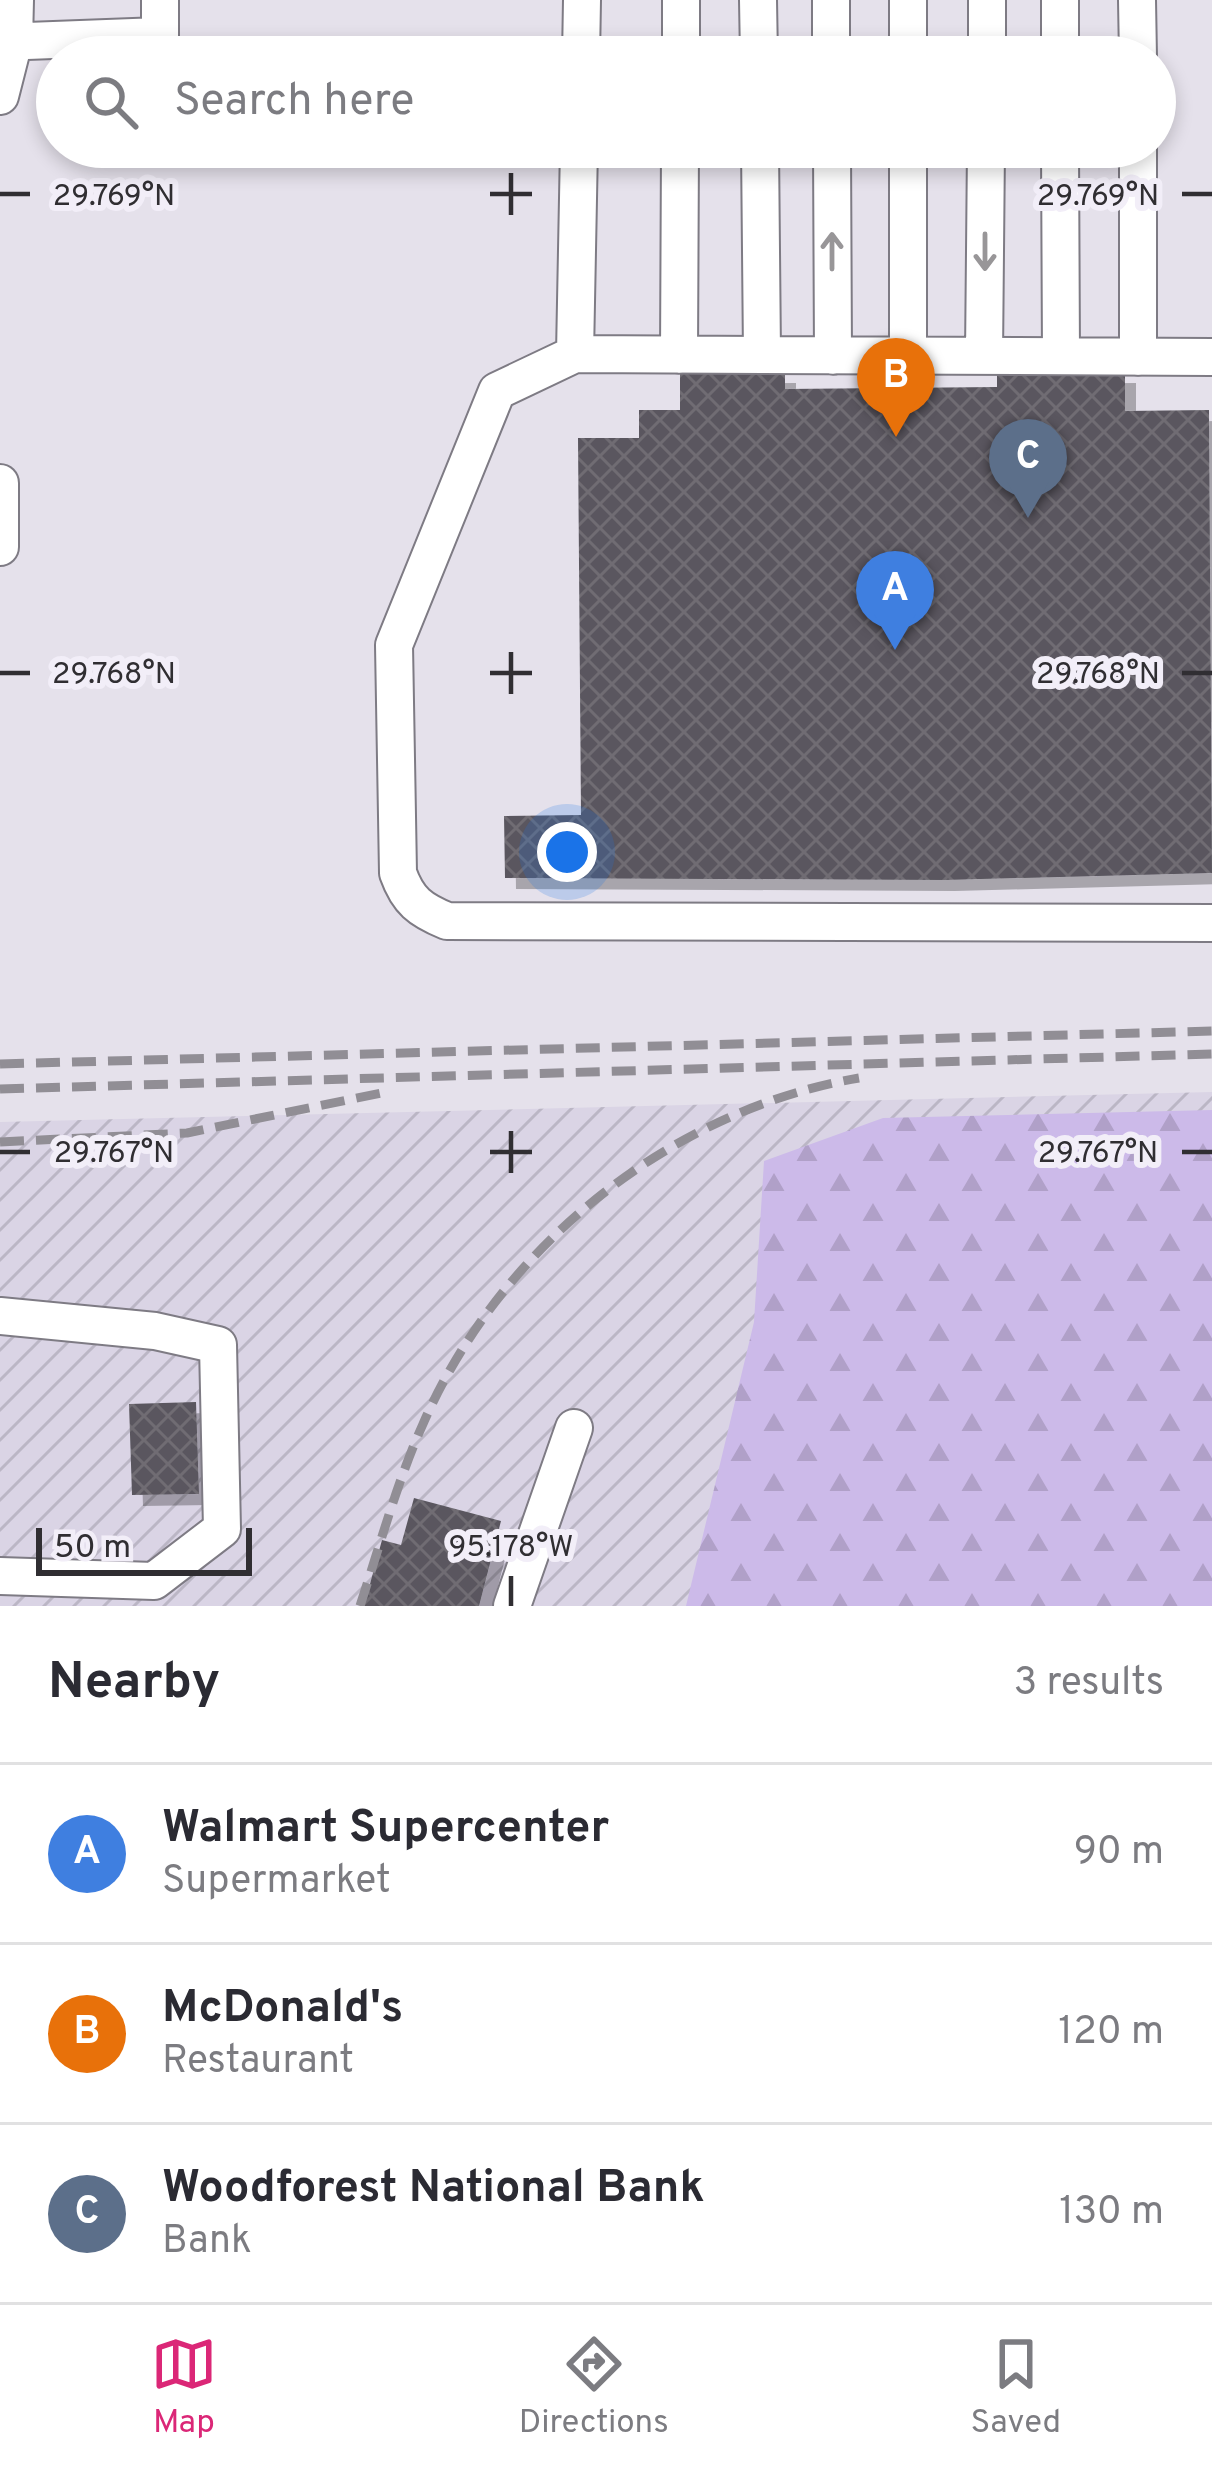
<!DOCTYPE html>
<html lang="en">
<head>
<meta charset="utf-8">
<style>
	:root { --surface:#fff; --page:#f7f7f7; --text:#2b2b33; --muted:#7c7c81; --line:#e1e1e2; --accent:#db2777 }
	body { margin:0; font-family:Overpass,sans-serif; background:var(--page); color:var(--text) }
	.scale { position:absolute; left:36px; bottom:30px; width:216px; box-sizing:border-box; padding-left:12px; border:6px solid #302e32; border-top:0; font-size:33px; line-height:42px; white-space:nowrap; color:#302e32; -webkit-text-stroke:9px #f2eef8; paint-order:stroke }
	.you { position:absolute; left:567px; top:852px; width:42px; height:42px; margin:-30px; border:9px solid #fff; border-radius:50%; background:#1a73e8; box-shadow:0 0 0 18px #1a73e833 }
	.badge { display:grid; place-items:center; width:78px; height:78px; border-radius:50%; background:var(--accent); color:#fff; font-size:39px; font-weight:700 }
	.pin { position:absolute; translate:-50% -99px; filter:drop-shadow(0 3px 6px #0008) }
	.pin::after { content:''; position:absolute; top:63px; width:42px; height:36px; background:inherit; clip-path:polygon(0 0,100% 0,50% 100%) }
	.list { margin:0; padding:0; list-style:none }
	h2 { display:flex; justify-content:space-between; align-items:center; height:156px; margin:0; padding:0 48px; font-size:51px }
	h2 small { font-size:39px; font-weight:400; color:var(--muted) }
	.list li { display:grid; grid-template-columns:78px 1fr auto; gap:36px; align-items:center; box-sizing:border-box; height:180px; padding:0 48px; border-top:3px solid var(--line) }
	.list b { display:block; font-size:45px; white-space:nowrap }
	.list p { margin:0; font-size:39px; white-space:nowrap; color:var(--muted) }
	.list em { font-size:39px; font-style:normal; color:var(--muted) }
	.icon { flex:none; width:66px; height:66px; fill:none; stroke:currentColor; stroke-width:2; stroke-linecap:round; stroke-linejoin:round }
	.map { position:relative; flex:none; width:1212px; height:1606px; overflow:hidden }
	.search { position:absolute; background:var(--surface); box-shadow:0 6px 18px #0003; left:36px; right:36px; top:36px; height:132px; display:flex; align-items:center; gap:30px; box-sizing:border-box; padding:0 42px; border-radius:66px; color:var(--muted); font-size:45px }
	.sheet { height:696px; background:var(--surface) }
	nav { display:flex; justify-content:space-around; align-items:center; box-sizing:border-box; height:168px; border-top:3px solid var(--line); background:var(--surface); font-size:33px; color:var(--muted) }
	nav a { display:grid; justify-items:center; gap:6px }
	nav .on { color:var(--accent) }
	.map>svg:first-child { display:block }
	.industrial { fill:url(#industrial-furrows) }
	.forest { fill:url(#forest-firs) }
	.building { fill:url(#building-cross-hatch); filter:url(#shadow) }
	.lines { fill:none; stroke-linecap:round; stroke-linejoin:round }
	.minor-casing { stroke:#7e7b84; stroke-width:40 }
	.minor { stroke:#fff; stroke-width:36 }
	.rail { stroke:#918e95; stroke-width:9; stroke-dasharray:24 12; stroke-linecap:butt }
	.oneway { stroke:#989698 }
	.ticks { fill:none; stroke:#302e32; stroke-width:4.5 }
	.ticks-label { font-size:30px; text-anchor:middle; fill:#302e32; stroke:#f2eef8; stroke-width:12; stroke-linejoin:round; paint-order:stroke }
</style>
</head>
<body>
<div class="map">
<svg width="1212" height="1606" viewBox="0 0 1212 1606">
	<defs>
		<pattern id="industrial-furrows" width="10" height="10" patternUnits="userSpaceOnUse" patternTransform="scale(3)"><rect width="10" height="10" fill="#dad4e5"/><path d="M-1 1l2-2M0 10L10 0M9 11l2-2" fill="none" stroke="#bbb6c5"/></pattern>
		<pattern id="forest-firs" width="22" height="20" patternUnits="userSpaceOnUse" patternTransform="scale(3)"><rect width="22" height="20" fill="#ccbae9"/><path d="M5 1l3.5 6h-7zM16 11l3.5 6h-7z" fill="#b0a0c8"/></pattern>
		<pattern id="building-cross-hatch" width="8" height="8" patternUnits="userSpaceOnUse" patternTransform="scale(3)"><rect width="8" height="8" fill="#5a575f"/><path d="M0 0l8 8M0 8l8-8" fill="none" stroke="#6f6c73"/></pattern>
		<filter id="shadow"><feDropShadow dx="11" dy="11" stdDeviation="0" flood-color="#0004"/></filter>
	</defs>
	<rect width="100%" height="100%" fill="#e5e1eb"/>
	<path class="industrial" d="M1212 1092V1606H0V1122Z"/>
	<path class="forest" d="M1212 1110V1606H686L754 1322 764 1161 883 1118Z"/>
	<path class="building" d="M785 372V389L997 387V373L1125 372V411L1209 410 1212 873 944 880 505 878 504 816 581 815 578 438H639V410H680V373Z
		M196 1402 199 1494 132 1495 129 1404Z
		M414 1498 501 1521 479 1606H364L382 1540 401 1545Z"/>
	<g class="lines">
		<defs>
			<path id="minor" d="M758 0 759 57
				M831 0V57
				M1060 0V57
				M1137 0 1138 57
				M0 42 160 36V0
				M581 57 582 0
				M681 57V0
				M908 57V0
				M987 57V0
				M0 96 14 41 15 0
				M579 147 575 354 497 391 394 645 398 873C408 901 420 910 447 921L1212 923
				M760 147 762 355
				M832 147 833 356
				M1060 147 1061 356
				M1138 147V357
				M575 354 1212 357
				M679 355 680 147
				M908 356V147
				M984 356 986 147
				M0 483V547
				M0 1316 155 1331 218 1345 222 1529 154 1581 0 1576
				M512 1606 574 1428"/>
		</defs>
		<use href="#minor" class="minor-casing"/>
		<use href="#minor" class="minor"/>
		<path class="rail" d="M0 1064 1212 1031
			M0 1089 1212 1054
			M0 1142 187 1133 391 1091
			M360 1606C380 1545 397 1482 423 1424 499 1248 670 1110 859 1078"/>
	</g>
	<defs><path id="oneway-shaft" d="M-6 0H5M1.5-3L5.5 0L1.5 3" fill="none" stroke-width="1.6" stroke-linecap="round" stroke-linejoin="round" transform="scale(3)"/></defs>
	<g class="oneway">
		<use href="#oneway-shaft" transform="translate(832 251) rotate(-90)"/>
		<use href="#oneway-shaft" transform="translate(985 252) rotate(90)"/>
	</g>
	<path class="ticks" d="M511 173V215M0 194H30M490 194H532M1182 194H1212M511 652V694M0 673H30M490 673H532M1182 673H1212M511 1131V1173M0 1152H30M490 1152H532M1182 1152H1212M511 1576V1606"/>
	<g class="ticks-label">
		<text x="114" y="205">29.769°N</text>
		<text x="1098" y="205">29.769°N</text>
		<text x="114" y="683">29.768°N</text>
		<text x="1098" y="683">29.768°N</text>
		<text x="114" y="1162">29.767°N</text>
		<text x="1098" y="1162">29.767°N</text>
		<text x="511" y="1556">95.178°W</text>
	</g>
</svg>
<div class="scale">50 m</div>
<div class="you"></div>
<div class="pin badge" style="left:895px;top:650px;background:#3f7fe0">A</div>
<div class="pin badge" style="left:896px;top:437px;background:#e8710a">B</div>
<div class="pin badge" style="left:1028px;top:518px;background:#5c6f8a">C</div>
<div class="search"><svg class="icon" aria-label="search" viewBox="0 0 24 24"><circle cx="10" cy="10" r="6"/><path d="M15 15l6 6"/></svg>Search here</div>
</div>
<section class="sheet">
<h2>Nearby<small>3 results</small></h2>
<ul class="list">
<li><span class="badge" style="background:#3f7fe0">A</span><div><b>Walmart Supercenter</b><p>Supermarket</p></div><em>90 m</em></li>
<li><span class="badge" style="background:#e8710a">B</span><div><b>McDonald's</b><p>Restaurant</p></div><em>120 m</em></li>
<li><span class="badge" style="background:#5c6f8a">C</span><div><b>Woodforest National Bank</b><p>Bank</p></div><em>130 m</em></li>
</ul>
</section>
<nav>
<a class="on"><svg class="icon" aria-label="map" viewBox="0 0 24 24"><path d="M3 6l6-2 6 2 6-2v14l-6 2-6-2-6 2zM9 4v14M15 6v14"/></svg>Map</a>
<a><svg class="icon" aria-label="directions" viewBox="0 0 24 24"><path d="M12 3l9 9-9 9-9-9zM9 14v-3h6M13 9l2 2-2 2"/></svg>Directions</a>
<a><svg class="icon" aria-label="saved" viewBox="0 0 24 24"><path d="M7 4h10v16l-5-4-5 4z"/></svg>Saved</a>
</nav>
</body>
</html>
